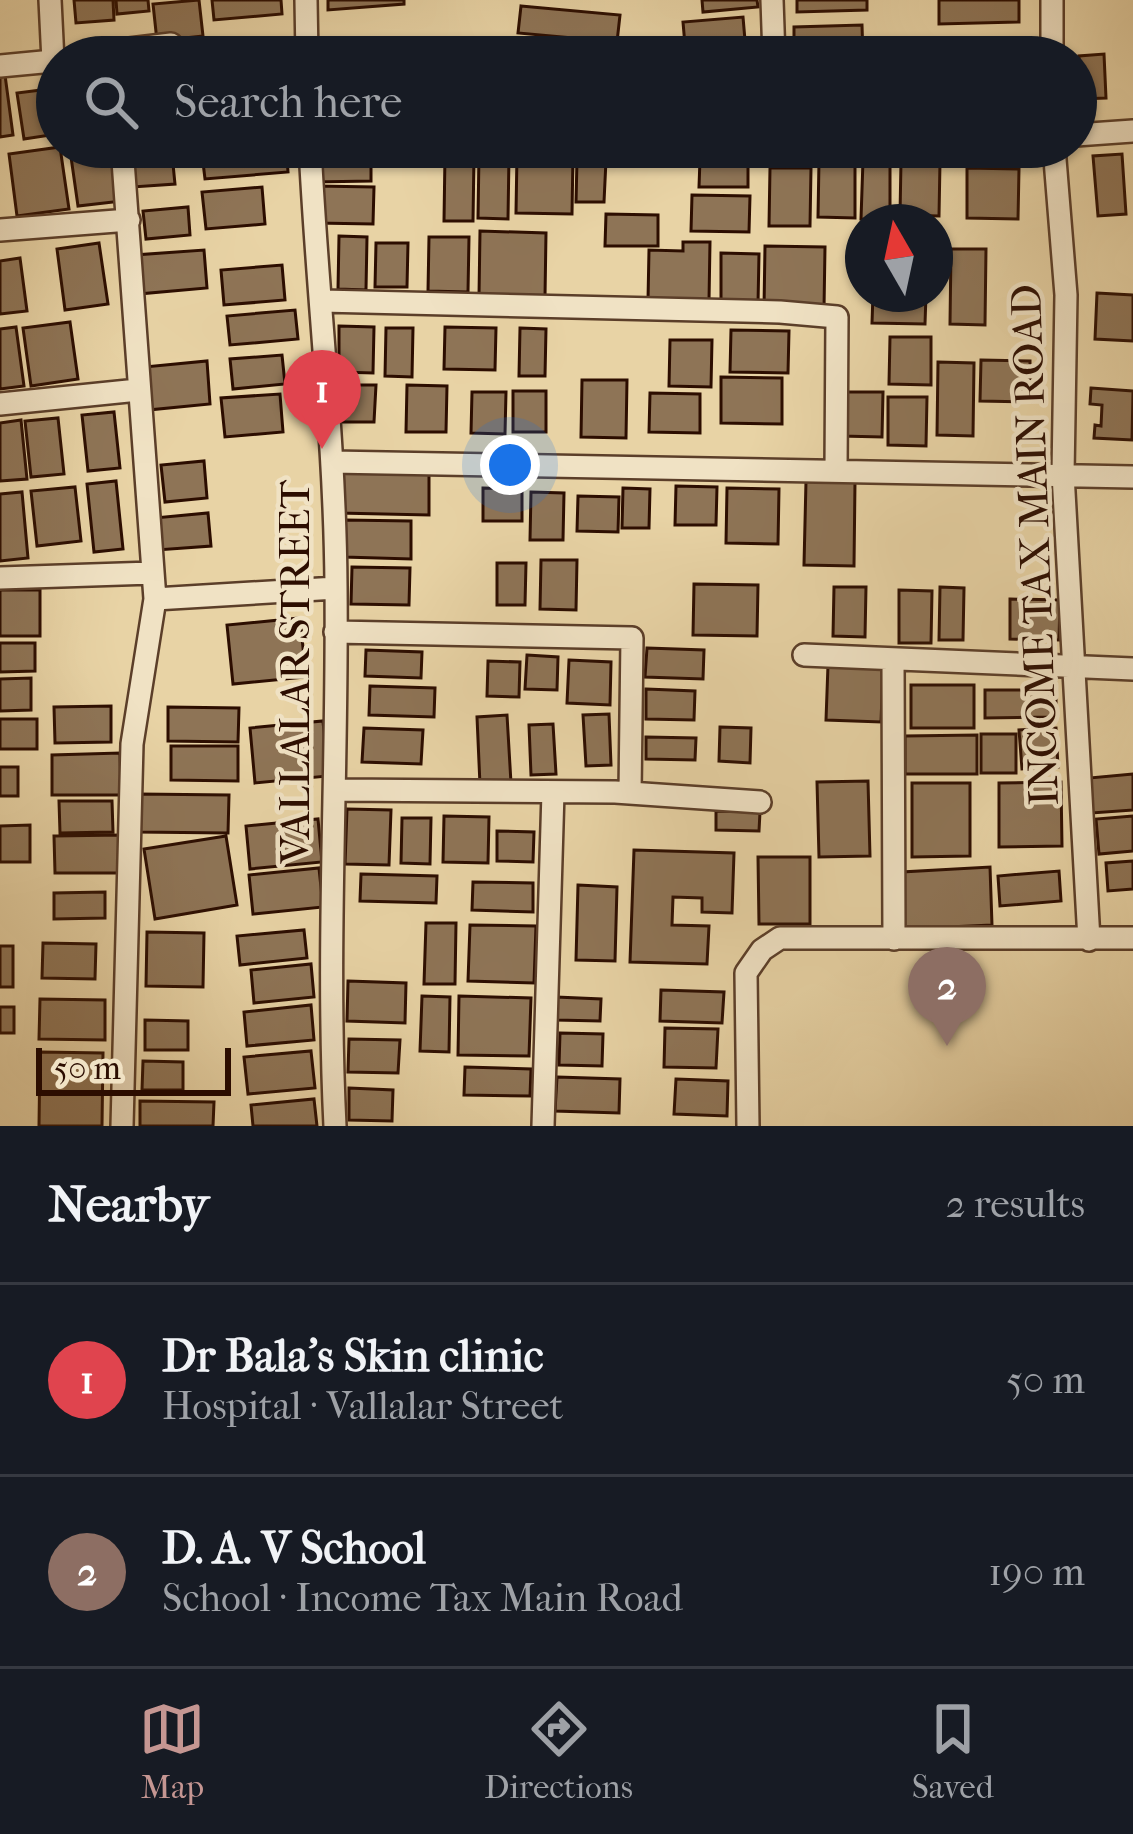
<!DOCTYPE html>
<html lang="en">
<head>
<meta charset="utf-8">
<style>
	:root { --surface:#171b24; --page:#20242c; --text:#f1f3f6; --muted:#9ea1a6; --line:#363941; --accent:#c59692 }
	body { margin:0; font-family:"IM FELL French Canon",serif; background:var(--page); color:var(--text) }
	.compass { position:absolute; left:845px; top:204px; width:108px; height:108px; border-radius:50%; background:var(--surface); box-shadow:0 3px 9px #0004; rotate:351deg }
	.scale { position:absolute; left:36px; bottom:30px; width:195px; box-sizing:border-box; padding-left:12px; border:6px solid #2c0d00; border-top:0; font-size:33px; line-height:42px; white-space:nowrap; color:#2c0d00; -webkit-text-stroke:9px #f0e2c4; paint-order:stroke }
	.you { position:absolute; left:510px; top:465px; width:42px; height:42px; margin:-30px; border:9px solid #fff; border-radius:50%; background:#1a73e8; box-shadow:0 0 0 18px #1a73e833 }
	.badge { display:grid; place-items:center; width:78px; height:78px; border-radius:50%; background:var(--accent); color:#fff; font-size:39px; font-weight:700 }
	.pin { position:absolute; translate:-50% -99px; filter:drop-shadow(0 3px 6px #0008) }
	.pin::after { content:''; position:absolute; top:63px; width:42px; height:36px; background:inherit; clip-path:polygon(0 0,100% 0,50% 100%) }
	.list { margin:0; padding:0; list-style:none }
	h2 { display:flex; justify-content:space-between; align-items:center; height:156px; margin:0; padding:0 48px; font-size:51px }
	h2 small { font-size:39px; font-weight:400; color:var(--muted) }
	.list li { display:grid; grid-template-columns:78px 1fr auto; gap:36px; align-items:center; box-sizing:border-box; height:192px; padding:0 48px; border-top:3px solid var(--line) }
	.list b { display:block; font-size:45px; white-space:nowrap }
	.list p { margin:0; font-size:39px; white-space:nowrap; color:var(--muted) }
	.list em { font-size:39px; font-style:normal; color:var(--muted) }
	.icon { flex:none; width:66px; height:66px; fill:none; stroke:currentColor; stroke-width:2; stroke-linecap:round; stroke-linejoin:round }
	.map { position:relative; flex:none; width:1133px; height:1126px; overflow:hidden }
	.search { position:absolute; background:var(--surface); box-shadow:0 3px 9px #0004; left:36px; right:36px; top:36px; height:132px; display:flex; align-items:center; gap:30px; box-sizing:border-box; padding:0 42px; border-radius:66px; color:var(--muted); font-size:45px }
	.sheet { height:540px; background:var(--surface) }
	nav { display:flex; justify-content:space-around; align-items:center; box-sizing:border-box; height:168px; border-top:3px solid var(--line); background:var(--surface); font-size:33px; color:var(--muted) }
	nav a { display:grid; justify-items:center; gap:6px }
	nav .on { color:var(--accent) }
	.map>svg:first-child { display:block }
	.building { fill:#8e7456; stroke:#2c0d00; stroke-width:3 }
	.lines { fill:none; stroke-linecap:round; stroke-linejoin:round }
	.street-casing { stroke:#5b3e29; stroke-width:26 }
	.street { stroke:#f0e2c4; stroke-width:21 }
	.labels { text-anchor:middle; stroke-width:9; stroke-linejoin:round; paint-order:stroke }
	.street-label { font-size:42px; fill:#2c0d00; stroke:#f0e2c4 }
</style>
</head>
<body>
<div class="map">
<svg width="1133" height="1126" viewBox="0 0 1133 1126">
	<rect width="100%" height="100%" fill="#e8d3a5"/>
	<filter id="stains"><feTurbulence type="fractalNoise" baseFrequency=".00167" numOctaves="4"/><feColorMatrix values="0 0 0 0 .2 0 0 0 0 .09 0 0 0 0 .02 0 0 0 .5 -.17"/></filter>
	<radialGradient id="worn" r=".72"><stop offset=".6" stop-color="#630" stop-opacity="0"/><stop offset="1" stop-color="#630" stop-opacity=".3"/></radialGradient>
	<path class="building" d="M74 0H113L114 20 76 23Z
		M116 0H148L149 11 117 14Z
		M199 0 203 36 157 41 153 4Z
		M212 0H281L282 14 214 20Z
		M328 0H404V4L328 10Z
		M702 0H757L758 7 703 12Z
		M797 0H867V10L797 12Z
		M939 0H1019V22L939 24Z
		M521 6 620 15 617 42 518 33Z
		M743 17 746 52 686 57 683 22Z
		M862 25 863 57H794V27Z
		M259 38 261 57H213L211 42Z
		M510 38 512 57H452L451 42Z
		M964 39 965 57H912V40Z
		M522 42 569 43 568 57H521Z
		M1021 44 1022 57H984L983 45Z
		M578 51 652 52V57H578Z
		M1104 54 1106 98 1080 99 1079 56Z
		M0 75H5L13 135 0 137Z
		M57 88V134L24 139 17 93Z
		M60 147 69 209 17 216 9 154Z
		M114 147 122 201 78 206 70 150Z
		M286 147 288 172 205 179 202 154Z
		M314 147H371V181L314 182Z
		M172 154 175 184 133 187 130 158Z
		M479 154 509 155 508 219 478 218Z
		M517 154 573 155 572 214 516 213Z
		M1122 154 1126 214 1098 216 1093 156Z
		M445 155H474L473 221H444Z
		M700 159H748V187H699Z
		M577 160H606L604 202H576Z
		M863 160H890V220L861 219Z
		M819 161H855V218L818 217Z
		M901 161 940 162 939 216 900 215Z
		M770 168H811L810 226H769Z
		M967 168 1019 169 1018 219 967 218Z
		M317 186 374 187 373 224 316 223Z
		M262 187 265 224 206 229 202 192Z
		M692 195 750 196 749 232 691 231Z
		M188 207 190 235 146 239 143 211Z
		M606 214 658 215V246H605Z
		M480 231 546 233 545 297 479 296Z
		M339 236 367 237 366 290 338 289Z
		M429 237H469L468 292 428 291Z
		M683 242H710L709 301 648 300 649 250 683 251Z
		M99 243 108 304 65 310 57 249Z
		M376 243H408L407 287H375Z
		M765 246 825 247 824 309 764 308Z
		M951 249H986L985 325 950 324Z
		M204 250 207 288 138 294 135 255Z
		M721 253 759 254 758 304 721 303Z
		M20 258 27 311 0 314V261Z
		M282 265 285 300 224 305 221 270Z
		M1097 293 1133 295V341L1095 339Z
		M873 294H926L925 324 872 323Z
		M295 310 298 339 230 345 227 316Z
		M70 322 78 379 31 386 23 328Z
		M339 326 374 327 373 373 339 372Z
		M16 327 24 386 0 389V329Z
		M445 327 496 328 495 370 444 369Z
		M386 328H413L412 377 385 376Z
		M520 328 546 329 545 376H519Z
		M731 330 789 331 788 373 730 372Z
		M890 337H931V385L889 384Z
		M670 340H712L711 387 669 386Z
		M282 355 285 384 233 389 230 359Z
		M981 360 1030 361V402L980 401Z
		M207 361 210 404 148 410 144 367Z
		M938 362 974 363 973 436 937 435Z
		M721 377 782 378V424L721 423Z
		M582 380H627L626 438 581 437Z
		M339 385H376L374 422H338Z
		M407 385 447 386 446 432H406Z
		M1091 388 1133 391 1132 440 1094 438 1095 425 1101 426 1102 405 1090 404Z
		M513 391H546V432H513Z
		M472 392H506L505 434 471 433Z
		M842 392H883L882 437 841 436Z
		M650 393 700 394V433L649 432Z
		M280 394 283 432 225 437 221 398Z
		M888 397H927L926 446 888 445Z
		M114 412 120 468 88 471 82 415Z
		M58 418 64 474 31 477 25 421Z
		M21 420 27 479 0 481V423Z
		M204 461 207 498 165 502 161 465Z
		M338 470 429 471V515L338 513Z
		M116 481 123 549 94 552 87 484Z
		M806 481 855 482 854 566 804 565Z
		M676 486 717 487 716 525H675Z
		M75 487 81 541 37 546 31 491Z
		M483 488 522 489V521H483Z
		M623 488 650 489 649 528H622Z
		M727 488 779 489 778 544 726 543Z
		M22 492 28 558 0 561V494Z
		M531 492 564 493 563 540H530Z
		M578 496 619 497 618 532 577 531Z
		M208 513 211 546 157 550 154 518Z
		M345 520 411 521V559L344 557Z
		M541 560H577L576 610 540 609Z
		M497 563H526L525 605H497Z
		M352 567 410 568 409 605 351 604Z
		M694 584 758 585 757 636 693 635Z
		M834 587H866L865 637 833 636Z
		M940 587 964 588 963 640H939Z
		M0 590H40V636H0Z
		M899 590 932 591 931 643H899Z
		M1010 599 1060 600 1059 640 1010 639Z
		M300 618 306 677 233 684 227 625Z
		M0 643H35V671L0 672Z
		M647 648 704 650 703 679 645 677Z
		M366 650 422 652 421 678 365 676Z
		M527 655 558 657 557 690 525 689Z
		M569 660 611 662 610 705 567 703Z
		M488 661 520 662 519 697 487 696Z
		M828 665 883 667 881 722 826 720Z
		M31 678V710L0 711V679Z
		M911 685H974V728H911Z
		M370 686 435 688 434 717 369 715Z
		M646 689 695 691 694 720 646 719Z
		M985 690H1056V717L985 718Z
		M111 706V742L55 743 54 707Z
		M168 707 239 708 238 742 168 741Z
		M609 714 611 765 586 766 583 715Z
		M507 715 511 783 480 785 477 717Z
		M0 719H37V749H0Z
		M323 721 328 776 255 783 250 728Z
		M553 724 556 774 531 775 529 725Z
		M720 727 751 728 750 763 719 761Z
		M364 728 423 730 421 764 362 762Z
		M1056 728 1058 767 1022 769 1019 730Z
		M981 734H1016V773H981Z
		M977 735V774H905V736Z
		M646 737 696 738 695 760 646 759Z
		M171 746H238V781L171 780Z
		M120 753 121 795H52V755Z
		M0 767H18V796H0Z
		M1133 774V810L1092 813 1089 778Z
		M868 781 870 856 819 857 817 782Z
		M1061 782 1062 846 999 847V783Z
		M912 783H970V856L912 857Z
		M138 794 229 795 228 833 137 832Z
		M59 801H112L113 832 60 833Z
		M347 809 391 810 389 865 345 864Z
		M716 811 760 812 759 831 716 830Z
		M444 816 489 817 488 863 443 862Z
		M1133 816V851L1099 854 1096 819Z
		M402 818H431L430 864 401 863Z
		M318 819 322 862 250 869 246 826Z
		M30 825V862H0V826Z
		M497 831 534 832 533 862 497 861Z
		M121 835V873H55L54 836Z
		M226 836 237 905 155 919 144 849Z
		M634 850 734 853 732 913 702 912V898L673 897 672 925 709 926 707 964 630 962Z
		M758 857H810V924H759Z
		M1133 861V889L1108 891 1106 863Z
		M990 867 992 925 904 929 902 872Z
		M319 868 323 907 253 914 249 875Z
		M1059 871 1061 901 1000 906 998 876Z
		M361 874 437 876 436 903 360 901Z
		M473 882 533 883V912L472 910Z
		M578 885 617 887 615 961 576 960Z
		M105 892V918L54 919V893Z
		M426 923H456L455 984H424Z
		M470 925 536 926 534 983 468 981Z
		M304 930 307 958 240 965 237 936Z
		M147 932 204 933 203 987 146 986Z
		M43 943 96 944 95 979 42 978Z
		M0 946H13V987H0Z
		M311 964 314 997 254 1003 251 970Z
		M348 981 406 983 405 1023 347 1021Z
		M661 990 724 992 722 1023 660 1021Z
		M422 996 450 997 449 1052 420 1051Z
		M459 996 531 998 529 1056 458 1055Z
		M556 997 601 999 600 1021 556 1020Z
		M40 999 105 1000V1040L39 1039Z
		M311 1005 314 1040 247 1046 244 1012Z
		M0 1007H14V1033H0Z
		M145 1020 188 1021V1050H145Z
		M665 1028 718 1029 716 1068 664 1067Z
		M560 1033 603 1034 602 1066 559 1065Z
		M349 1039 400 1040 398 1073 348 1072Z
		M311 1051 315 1088 248 1094 244 1057Z
		M40 1052 103 1053 102 1126H39Z
		M143 1061 183 1062V1090H142Z
		M465 1067 531 1069 530 1096 464 1095Z
		M557 1077 620 1079 619 1113 555 1111Z
		M676 1079 728 1081 727 1116 674 1114Z
		M349 1088 393 1090 392 1121 349 1120Z
		M314 1099 317 1126H253L251 1105Z
		M140 1101 214 1102 213 1126H140Z"/>
	<g class="lines">
		<defs>
			<path id="street" d="M50 0 53 61H57
				M306 0 307 57
				M772 0 774 57
				M1052 0V57
				M113 51 171 44
				M78 57 113 51V57
				M0 66 53 61
				M1076 135 1133 131
				M310 147C317 293 335 439 336 586 338 766 326 946 335 1126
				M1054 147 1066 295 1063 474 1089 940
				M0 230 129 220
				M322 301 780 312 837 317 836 470
				M0 404 138 390
				M332 462 1133 477
				M0 578 152 573
				M155 599 336 588
				M335 632 632 638 630 793
				M804 655 1133 669
				M893 660 894 939
				M337 790 615 792 760 802
				M122 1126 132 744 155 599 122 147
				M543 1126 553 792
				M748 1126 746 973 762 950 780 938H1133"/>
		</defs>
		<use href="#street" class="street-casing"/>
		<use href="#street" class="street"/>
	</g>
	<g class="labels">
		<g class="street-label">
			<text transform="translate(1034 545) rotate(-92)" y="15">INCOME TAX MAIN ROAD</text>
			<text transform="translate(294 672) rotate(-90)" y="15">VALLALAR STREET</text>
		</g>
	</g>
	<rect width="100%" height="100%" filter="url(#stains)"/>
	<rect width="100%" height="100%" fill="url(#worn)"/>
</svg>
<svg class="compass" viewBox="-18 -18 36 36"><path d="M0-13l5 13h-10z" fill="#e53935"/><path d="M0 13l5-13h-10z" fill="#9ea1a6"/></svg>
<div class="scale">50 m</div>
<div class="you"></div>
<div class="pin badge" style="left:322px;top:449px;background:#e0444e">1</div>
<div class="pin badge" style="left:947px;top:1046px;background:#8d6e63">2</div>
<div class="search"><svg class="icon" aria-label="search" viewBox="0 0 24 24"><circle cx="10" cy="10" r="6"/><path d="M15 15l6 6"/></svg>Search here</div>
</div>
<section class="sheet">
<h2>Nearby<small>2 results</small></h2>
<ul class="list">
<li><span class="badge" style="background:#e0444e">1</span><div><b>Dr Bala's Skin clinic</b><p>Hospital · Vallalar Street</p></div><em>50 m</em></li>
<li><span class="badge" style="background:#8d6e63">2</span><div><b>D. A. V School</b><p>School · Income Tax Main Road</p></div><em>190 m</em></li>
</ul>
</section>
<nav>
<a class="on"><svg class="icon" aria-label="map" viewBox="0 0 24 24"><path d="M3 6l6-2 6 2 6-2v14l-6 2-6-2-6 2zM9 4v14M15 6v14"/></svg>Map</a>
<a><svg class="icon" aria-label="directions" viewBox="0 0 24 24"><path d="M12 3l9 9-9 9-9-9zM9 14v-3h6M13 9l2 2-2 2"/></svg>Directions</a>
<a><svg class="icon" aria-label="saved" viewBox="0 0 24 24"><path d="M7 4h10v16l-5-4-5 4z"/></svg>Saved</a>
</nav>
</body>
</html>
